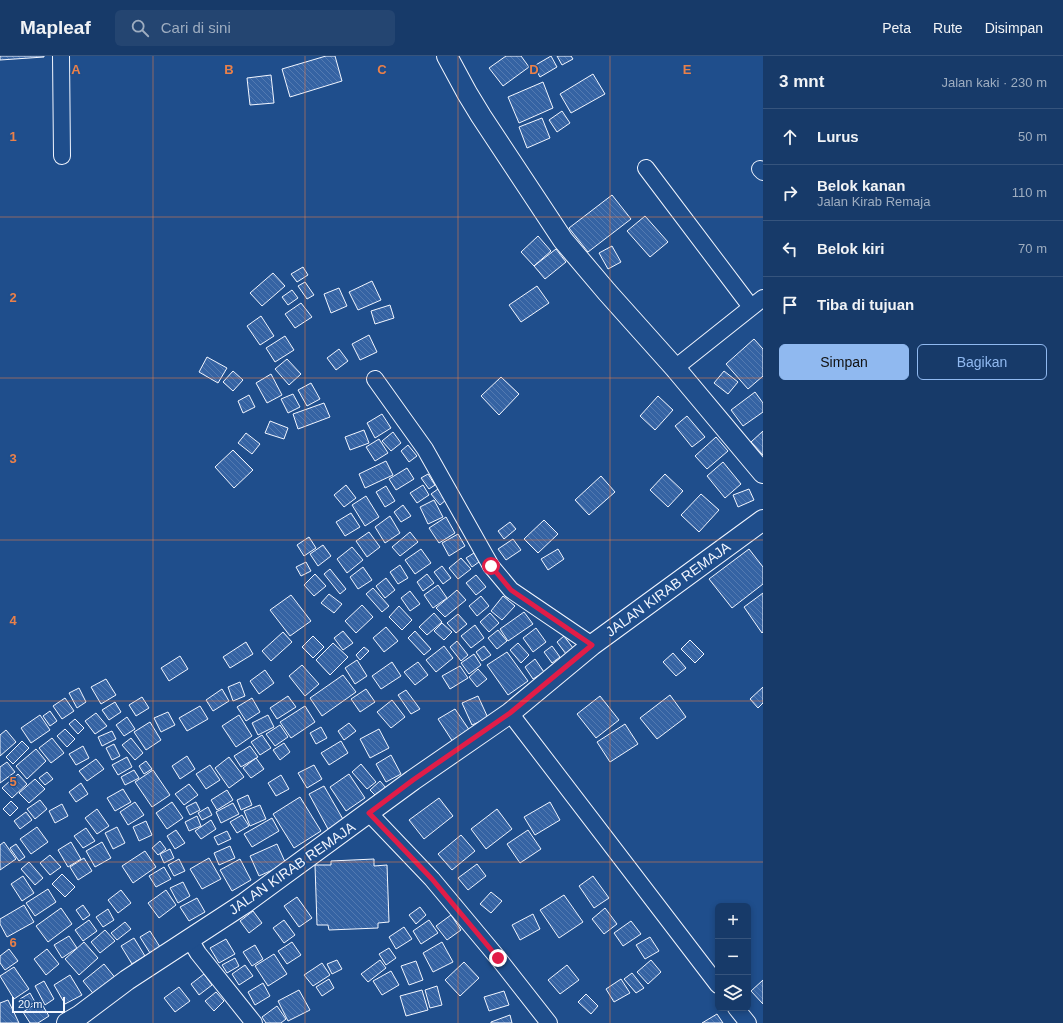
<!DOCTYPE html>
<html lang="id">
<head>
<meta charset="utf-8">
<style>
	:root { --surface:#173a69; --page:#244571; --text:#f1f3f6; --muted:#9eadc0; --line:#36547d; --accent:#90b9f0 }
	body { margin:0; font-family:Helvetica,sans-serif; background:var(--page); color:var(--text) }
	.controls { position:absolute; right:12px; bottom:12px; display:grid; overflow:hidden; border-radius:6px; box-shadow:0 2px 6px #0003 }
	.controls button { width:36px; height:36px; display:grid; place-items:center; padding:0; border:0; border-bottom:1px solid var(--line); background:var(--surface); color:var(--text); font:20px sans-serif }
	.scale { position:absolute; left:12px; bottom:10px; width:53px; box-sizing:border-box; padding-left:4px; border:2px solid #f2f6ff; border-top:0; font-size:11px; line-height:14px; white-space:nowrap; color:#f2f6ff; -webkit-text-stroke:3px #1f4e8c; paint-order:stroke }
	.stop { position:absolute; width:12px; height:12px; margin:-9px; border:3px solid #e11d48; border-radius:50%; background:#fff }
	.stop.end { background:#e11d48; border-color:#fff; box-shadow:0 1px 4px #0008 }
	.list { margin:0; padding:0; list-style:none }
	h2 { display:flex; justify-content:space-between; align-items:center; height:52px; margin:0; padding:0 16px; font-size:17px }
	h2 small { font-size:13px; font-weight:400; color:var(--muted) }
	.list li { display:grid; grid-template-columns:26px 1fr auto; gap:12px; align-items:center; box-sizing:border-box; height:56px; padding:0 16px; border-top:1px solid var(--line) }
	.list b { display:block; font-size:15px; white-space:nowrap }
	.list p { margin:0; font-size:13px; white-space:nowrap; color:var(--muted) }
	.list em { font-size:13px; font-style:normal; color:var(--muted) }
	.actions { display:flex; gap:8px; padding:12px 16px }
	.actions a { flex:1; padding:9px 0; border:1px solid var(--accent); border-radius:6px; text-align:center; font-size:14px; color:var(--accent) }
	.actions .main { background:var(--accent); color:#111 }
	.icon { flex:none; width:22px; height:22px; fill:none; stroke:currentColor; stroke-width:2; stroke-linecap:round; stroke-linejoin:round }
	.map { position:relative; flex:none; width:763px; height:967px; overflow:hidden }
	header { display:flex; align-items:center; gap:24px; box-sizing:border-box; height:56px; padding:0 20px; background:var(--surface); border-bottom:1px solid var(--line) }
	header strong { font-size:19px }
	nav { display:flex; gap:22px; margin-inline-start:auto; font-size:14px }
	.search { width:280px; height:36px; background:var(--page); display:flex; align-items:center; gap:10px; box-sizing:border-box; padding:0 14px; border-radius:6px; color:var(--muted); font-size:15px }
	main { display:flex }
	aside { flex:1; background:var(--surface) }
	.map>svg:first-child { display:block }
	.building { fill:url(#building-back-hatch); stroke:#f2f6ff }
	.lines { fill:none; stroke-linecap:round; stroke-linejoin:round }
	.minor-casing { stroke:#f2f6ff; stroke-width:18 }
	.tertiary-casing { stroke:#f2f6ff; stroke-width:22 }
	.minor { stroke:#1f4e8c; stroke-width:16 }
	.tertiary { stroke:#1f4e8c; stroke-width:20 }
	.route { stroke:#e11d48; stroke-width:5 }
	.grid { fill:none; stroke:#ea8049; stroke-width:1; stroke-opacity:0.55 }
	.labels { text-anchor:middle; stroke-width:3; stroke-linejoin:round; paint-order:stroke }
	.street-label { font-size:14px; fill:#f2f6ff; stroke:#1f4e8c }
	.grid-label { font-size:13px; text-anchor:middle; font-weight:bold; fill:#ea8049; stroke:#1f4e8c; stroke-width:3; stroke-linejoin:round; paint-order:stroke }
</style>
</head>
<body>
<header>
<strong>Mapleaf</strong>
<div class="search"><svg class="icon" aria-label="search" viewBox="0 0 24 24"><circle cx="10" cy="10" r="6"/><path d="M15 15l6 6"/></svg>Cari di sini</div>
<nav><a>Peta</a><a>Rute</a><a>Disimpan</a></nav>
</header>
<main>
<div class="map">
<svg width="763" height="967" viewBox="0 0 763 967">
	<defs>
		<pattern id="building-back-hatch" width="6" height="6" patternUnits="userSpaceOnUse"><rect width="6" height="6" fill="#3563a3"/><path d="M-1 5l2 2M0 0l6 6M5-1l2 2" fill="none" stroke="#537ab1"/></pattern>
	</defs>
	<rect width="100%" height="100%" fill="#1f4e8c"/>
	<path class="building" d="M0 0H44V1L0 4Z
		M326 0H335L342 25 290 41 282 13Z
		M506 0H521L529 11 503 30 489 12Z
		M551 0 557 11 540 21 534 10Z
		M557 0H571L573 3 562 9Z
		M593 18 605 38 571 57 560 38Z
		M271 19 274 47 250 49 247 22Z
		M543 26 553 52 519 67 508 41Z
		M562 55 570 67 557 76 549 64Z
		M542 62 550 82 527 92 519 71Z
		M612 139 631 163 588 196 569 172Z
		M645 160 668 186 650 201 627 175Z
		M538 180 551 195 534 210 521 196Z
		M612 190 621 206 608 213 599 197Z
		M556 193 566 206 545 223 534 210Z
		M303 211 308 219 297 226 291 218Z
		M273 217 285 230 262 250 250 237Z
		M372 225 381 244 358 254 349 236Z
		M305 226 314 239 307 243 298 230Z
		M537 230 549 247 521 266 509 249Z
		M339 232 347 250 331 257 324 238Z
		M292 234 298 242 288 249 282 241Z
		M301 247 312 261 295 272 285 258Z
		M390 249 394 262 375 268 371 255Z
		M261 260 274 280 260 289 247 270Z
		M369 279 377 296 360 304 352 288Z
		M285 280 294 294 275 306 266 292Z
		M754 283 763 293V320L748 333 726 308Z
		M339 293 348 305 336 314 327 302Z
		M207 301 227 312 218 327 199 316Z
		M287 303 301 318 289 329 275 313Z
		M233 315 243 324 233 335 223 326Z
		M724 315 738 326 728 338 714 327Z
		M271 318 282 339 267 347 256 327Z
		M501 321 519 338 499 359 481 340Z
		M311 327 320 343 307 350 298 334Z
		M755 336 763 347V356L743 370 731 354Z
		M293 338 300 351 288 357 281 343Z
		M249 339 255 351 243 357 238 345Z
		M658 340 673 354 655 374 640 360Z
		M324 347 330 361 298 373 293 358Z
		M382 358 391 372 375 382 367 367Z
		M687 360 705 381 692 391 675 370Z
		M270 365 288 372 284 383 265 377Z
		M364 374 369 387 350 394 345 381Z
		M763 375V399L751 386Z
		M393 376 401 387 391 395 382 385Z
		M246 377 260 388 252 398 238 387Z
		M716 381 728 395 707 413 695 400Z
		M379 383 388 397 375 405 366 391Z
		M408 389 417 400 409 406 401 395Z
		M233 394 253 414 234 432 215 411Z
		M386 405 393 419 365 432 359 418Z
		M723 406 741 428 725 442 707 420Z
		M407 412 414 423 396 434 389 423Z
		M428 418 435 429 429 433 421 422Z
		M665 418 683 435 668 451 650 434Z
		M601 420 615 436 589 459 575 444Z
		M346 429 356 442 344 451 334 439Z
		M423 429 429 439 417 447 410 437Z
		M386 430 395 445 385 451 376 436Z
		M438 433 447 443 440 449 431 438Z
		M749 433 754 444 738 451 733 439Z
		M701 438 719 454 699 476 681 459Z
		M366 440 379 461 365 470 352 449Z
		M434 444 443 461 428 468 420 451Z
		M403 449 411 460 401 466 394 456Z
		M351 457 360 471 345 480 336 466Z
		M390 460 400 477 385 487 375 471Z
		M446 461 455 477 439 487 429 472Z
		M544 464 558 478 538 497 524 483Z
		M510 466 516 473 504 483 498 475Z
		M369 476 380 491 367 501 356 485Z
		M410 476 418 486 400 500 392 491Z
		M458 478 465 490 449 500 442 487Z
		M309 481 316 492 304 500 297 489Z
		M513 483 521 494 506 504 498 493Z
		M323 489 331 500 318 510 310 498Z
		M352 491 363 504 347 517 337 503Z
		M421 493 431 507 415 518 405 504Z
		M558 493 564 503 548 514 541 503Z
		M749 493 763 511V528L732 552 709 523Z
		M474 497 479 506 472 511 466 502Z
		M461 502 471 513 458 523 449 512Z
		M306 506 311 515 301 520 296 511Z
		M400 509 408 522 398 528 390 516Z
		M442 510 451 522 443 528 434 516Z
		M363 511 372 524 358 533 350 521Z
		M330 513 346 533 340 538 324 518Z
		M315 518 326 530 314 540 304 529Z
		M427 518 434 527 423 535 417 526Z
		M476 519 486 531 476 539 466 527Z
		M386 522 395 534 385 542 376 530Z
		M438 529 447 542 433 552 424 539Z
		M373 532 389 550 382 556 366 538Z
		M457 534 466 544 445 561 436 552Z
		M410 535 420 548 410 555 401 542Z
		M763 537V576L762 577 744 551Z
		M329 538 342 548 334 557 321 547Z
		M291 539 311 565 290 580 270 554Z
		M481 540 489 550 477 560 469 550Z
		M503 540 515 550 502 564 491 555Z
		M362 549 373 561 356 577 345 565Z
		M399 550 412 564 402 574 389 561Z
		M524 556 533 568 508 585 500 573Z
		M434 557 442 566 427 579 419 571Z
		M490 557 499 567 489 576 480 566Z
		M458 558 467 568 456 577 447 567Z
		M442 567 452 576 444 584 434 575Z
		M475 569 484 582 471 592 461 580Z
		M386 571 398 585 384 596 373 582Z
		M536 572 546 586 533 596 523 582Z
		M498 574 507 585 497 593 488 582Z
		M343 575 353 587 343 594 334 582Z
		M415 575 431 593 424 599 408 582Z
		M283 576 292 586 271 605 262 595Z
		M313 580 324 591 313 602 302 591Z
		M564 580 573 592 566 598 557 586Z
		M690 584 704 598 695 607 681 593Z
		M457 585 468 599 461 605 450 591Z
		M246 586 253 598 230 612 223 601Z
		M333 587 348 601 330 619 316 604Z
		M518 587 529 599 521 607 510 594Z
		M444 590 453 602 436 616 426 604Z
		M484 590 491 599 482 605 476 596Z
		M552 590 560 601 552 607 544 596Z
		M364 591 369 595 360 604 356 599Z
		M507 596 528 625 508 639 487 609Z
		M673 597 686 612 676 620 663 606Z
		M474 598 481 609 469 618 461 607Z
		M180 600 188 613 169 625 161 612Z
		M535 603 544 616 533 623 525 611Z
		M357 604 367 620 355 628 345 612Z
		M392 606 401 620 381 633 372 620Z
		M418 606 428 619 415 629 404 616Z
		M302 609 319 628 305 640 289 620Z
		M460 610 468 622 450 633 442 620Z
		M478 613 487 623 477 631 469 621Z
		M265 614 274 627 259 638 250 625Z
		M343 619 356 636 322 660 310 642Z
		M106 623 116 639 101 648 91 631Z
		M240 626 245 640 233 645 228 631Z
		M763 631V647L758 652 750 643Z
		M79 632 86 646 77 652 69 637Z
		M222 633 229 645 213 655 206 644Z
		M366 633 375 646 360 656 351 643Z
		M406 634 420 653 411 658 398 639Z
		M670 639 686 661 657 683 640 662Z
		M288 640 296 651 277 663 270 652Z
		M478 640 488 662 472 669 462 647Z
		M600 640 619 664 596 682 577 658Z
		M142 641 149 652 136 660 129 649Z
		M65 642 74 655 62 663 53 650Z
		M252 642 260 656 246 665 237 651Z
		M392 644 405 661 391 672 377 656Z
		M115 646 121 656 109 664 102 654Z
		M200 650 208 663 187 675 179 662Z
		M305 650 315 666 291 682 280 666Z
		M455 653 470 675 453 686 438 663Z
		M50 655 57 665 50 670 43 660Z
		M168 656 175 669 161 676 154 662Z
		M96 657 107 670 95 678 85 665Z
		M40 659 50 674 31 687 21 672Z
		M239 659 252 680 236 691 222 670Z
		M268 659 274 671 258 679 252 667Z
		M127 661 135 673 124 680 116 669Z
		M75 663 84 672 78 678 69 668Z
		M150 666 161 684 146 694 134 676Z
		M349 667 356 675 344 684 338 675Z
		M625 668 638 688 610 706 597 686Z
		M280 669 288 681 275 690 266 678Z
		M321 671 327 682 316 688 310 677Z
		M65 673 75 683 67 691 57 680Z
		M379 673 389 692 370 702 360 683Z
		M6 674 16 686 0 700V679Z
		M112 675 116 683 102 690 98 681Z
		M262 679 271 692 260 699 251 686Z
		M52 682 64 697 51 707 39 692Z
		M131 682 143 697 135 704 122 689Z
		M22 685 29 692 13 708 6 701Z
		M341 685 348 697 329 709 321 697Z
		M284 687 290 696 280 704 273 694Z
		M114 688 120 700 112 704 106 692Z
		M83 690 89 702 76 709 69 698Z
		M250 690 258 701 241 711 234 700Z
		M36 693 46 705 27 723 16 710Z
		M391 699 401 718 386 726 376 708Z
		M187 700 195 713 180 723 172 710Z
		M127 701 132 711 118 719 112 709Z
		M229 701 244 721 229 732 215 712Z
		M256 702 264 713 251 722 243 712Z
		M96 703 104 713 87 725 79 715Z
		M146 705 152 713 144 718 139 710Z
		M7 706 15 716 0 727V711Z
		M361 708 376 726 367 733 352 716Z
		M210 709 220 724 206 733 196 718Z
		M314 709 322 723 307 732 298 717Z
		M134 714 139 722 125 729 121 721Z
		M153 714 170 739 152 751 135 726Z
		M47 716 53 723 45 729 39 722Z
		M18 718 27 728 12 742 2 732Z
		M349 718 365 742 346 755 330 731Z
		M281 719 289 733 276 740 268 727Z
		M35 723 45 733 29 747 19 737Z
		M380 725 386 732 377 741 370 734Z
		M81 727 88 738 76 746 69 736Z
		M189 728 198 739 184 749 175 738Z
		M324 730 344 765 328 773 309 738Z
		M123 733 131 746 115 755 107 742Z
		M227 734 233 744 217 754 211 744Z
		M248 739 252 749 241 754 237 744Z
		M300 741 321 775 294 792 273 758Z
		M439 742 453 760 424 783 409 764Z
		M40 744 47 753 35 763 27 753Z
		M11 745 18 752 10 760 3 753Z
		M135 746 144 759 128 769 120 756Z
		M172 746 183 762 167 773 156 757Z
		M196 746 200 754 190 759 186 751Z
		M550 746 560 764 535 779 524 761Z
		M233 747 239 758 221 767 216 756Z
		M62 748 68 760 55 767 49 755Z
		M260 749 266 763 250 770 244 755Z
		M208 751 212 759 202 764 198 757Z
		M97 753 109 770 97 778 85 762Z
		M497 753 512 773 486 793 471 773Z
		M26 756 32 764 20 773 14 765Z
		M242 759 249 770 237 777 230 766Z
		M197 760 201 770 189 775 185 766Z
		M272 762 279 775 252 791 244 778Z
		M211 764 216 773 201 783 195 775Z
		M146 765 152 779 139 785 133 771Z
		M37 771 48 786 31 798 20 783Z
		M117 771 125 787 113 793 105 777Z
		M86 772 95 785 83 792 74 780Z
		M176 774 185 787 175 793 167 780Z
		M528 774 541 793 520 807 507 788Z
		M227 775 231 783 218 789 214 781Z
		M461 779 475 795 452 814 438 798Z
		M160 785 166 793 158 799 152 792Z
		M4 786 16 803 0 814V789Z
		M71 786 81 803 68 811 58 794Z
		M102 786 111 802 95 811 86 795Z
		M16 788 25 801 19 805 10 792Z
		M277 788 286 808 259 820 250 800Z
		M230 790 235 802 219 809 214 797Z
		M170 793 174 802 164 807 160 798Z
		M145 795 156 811 133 827 122 810Z
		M50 799 61 811 50 819 40 807Z
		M84 802 92 815 78 824 70 811Z
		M209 802 221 823 202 833 190 813Z
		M179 803 185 815 174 820 168 809Z
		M240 803 251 824 232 835 220 814Z
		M374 803V810L387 809 389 866 378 867V872L329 874 328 869H317L315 809H331V805Z
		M29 806 43 822 35 829 21 813Z
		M477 808 486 820 468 834 458 822Z
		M164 811 171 823 156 831 149 820Z
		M62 818 75 831 65 841 52 828Z
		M23 820 34 837 22 845 11 828Z
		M593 820 609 842 594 852 579 830Z
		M183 826 190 840 178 847 170 832Z
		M48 833 56 846 35 860 26 847Z
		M121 834 131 847 118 857 108 844Z
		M166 834 176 849 159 862 148 847Z
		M491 836 502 845 491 857 480 848Z
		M564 839 583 866 559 882 540 854Z
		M297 841 312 862 299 871 284 850Z
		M197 842 205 856 189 865 180 851Z
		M24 849 34 866 7 881 0 868V863Z
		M83 849 90 859 83 864 76 854Z
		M420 851 426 859 416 868 409 859Z
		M61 852 72 868 48 886 36 870Z
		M605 852 617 868 604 878 592 863Z
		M108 853 114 864 103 871 96 861Z
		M253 855 262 867 249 877 240 865Z
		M533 858 540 873 520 884 512 869Z
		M451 859 461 874 447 884 436 870Z
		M89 864 97 875 83 885 75 874Z
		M284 864 295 879 284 887 273 872Z
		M429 864 438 877 421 888 413 875Z
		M631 865 641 878 623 890 614 877Z
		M125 866 131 873 117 884 111 877Z
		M404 871 412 883 396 893 389 881Z
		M105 874 115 885 100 897 91 886Z
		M150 875 160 891 150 897 140 881Z
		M69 880 77 892 62 902 54 889Z
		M650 881 659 895 645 903 636 889Z
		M134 882 145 900 132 908 121 890Z
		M226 883 235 898 219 907 210 892Z
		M84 886 98 902 79 919 65 903Z
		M292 886 301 899 287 908 278 895Z
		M442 886 453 906 433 916 423 897Z
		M255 889 263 903 252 910 243 896Z
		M389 892 396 902 386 909 379 898Z
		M9 893 18 905 5 914 0 907V900Z
		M47 893 59 908 46 919 34 903Z
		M274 898 287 918 268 930 255 910Z
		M235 902 239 910 227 917 222 909Z
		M337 904 342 913 332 918 327 908Z
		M380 904 386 912 368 926 361 918Z
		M651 904 661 916 648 928 637 916Z
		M416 905 423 924 409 929 401 910Z
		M464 906 479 922 460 940 445 924Z
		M322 907 330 919 313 930 304 919Z
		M104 908 117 924 96 941 83 925Z
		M245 909 253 920 239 929 232 918Z
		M567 909 579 924 560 938 548 924Z
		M14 911 29 933 14 943 0 920Z
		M391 915 399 929 382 939 373 925Z
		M632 917 644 932 636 937 624 923Z
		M204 918 212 929 199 939 191 928Z
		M70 919 82 939 65 948 54 929Z
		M329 923 334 932 322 940 316 931Z
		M621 923 630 937 614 946 606 933Z
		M763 924V948L751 935Z
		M44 925 54 943 45 949 35 930Z
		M263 927 270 940 255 949 248 936Z
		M437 930 442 949 430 952 425 934Z
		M179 931 190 945 175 956 164 942Z
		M299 934 310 954 288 965 278 945Z
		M422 934 428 954 406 960 400 940Z
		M504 935 509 949 489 955 484 941Z
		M216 936 224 945 214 955 205 945Z
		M30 937 35 946 25 952 20 943Z
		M586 938 598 950 591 958 578 946Z
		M8 944 19 967H0V947Z
		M40 945 49 960 38 967H30L23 956Z
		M277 950 286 963 281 967H266L262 961Z
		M717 958 723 967H702Z
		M510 959 512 967H491V966Z"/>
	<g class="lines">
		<defs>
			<path id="minor" d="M61 0 62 100
				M646 112 751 251
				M760 113 763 116
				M675 312 763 242
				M375 323 425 393 491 510 511 534 592 589
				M510 657 718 929
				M369 757 432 823 498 902 549 967
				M189 882 198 897 254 967
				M736 952 748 967"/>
			<path id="tertiary" d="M447 0 467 37 481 60 563 184 607 236 675 312 763 417
				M67 967 79 960 127 924 245 847 413 724 510 657 592 589 763 464"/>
		</defs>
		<use href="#minor" class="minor-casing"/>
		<use href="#tertiary" class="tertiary-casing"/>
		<use href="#minor" class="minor"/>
		<use href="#tertiary" class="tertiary"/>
	</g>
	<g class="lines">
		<path class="route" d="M491 510 511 534 592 589 510 657 413 724 369 757 432 823 498 902"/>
	</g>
	<path class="grid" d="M153 0V967M305 0V967M458 0V967M610 0V967M0 161H763M0 322H763M0 484H763M0 645H763M0 806H763"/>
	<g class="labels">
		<g class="street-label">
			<text transform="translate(668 533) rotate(-36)" y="5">JALAN KIRAB REMAJA</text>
			<text transform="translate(292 812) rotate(-35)" y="5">JALAN KIRAB REMAJA</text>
		</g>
	</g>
	<g class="grid-label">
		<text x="76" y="18">A</text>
		<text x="229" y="18">B</text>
		<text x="382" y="18">C</text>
		<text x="534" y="18">D</text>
		<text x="687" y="18">E</text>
		<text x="13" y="85">1</text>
		<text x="13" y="246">2</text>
		<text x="13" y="407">3</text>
		<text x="13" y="569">4</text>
		<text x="13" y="730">5</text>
		<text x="13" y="891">6</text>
	</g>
</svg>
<div class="controls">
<button>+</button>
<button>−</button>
<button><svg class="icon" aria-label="layers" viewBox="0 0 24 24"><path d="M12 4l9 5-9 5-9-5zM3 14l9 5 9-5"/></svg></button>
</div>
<div class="scale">20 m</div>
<div class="stop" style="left:491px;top:510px"></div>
<div class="stop end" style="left:498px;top:902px"></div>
</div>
<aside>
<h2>3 mnt<small>Jalan kaki · 230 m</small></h2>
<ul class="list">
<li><svg class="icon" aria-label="ahead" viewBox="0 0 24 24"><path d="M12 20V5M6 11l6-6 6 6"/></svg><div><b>Lurus</b></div><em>50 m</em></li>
<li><svg class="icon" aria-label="right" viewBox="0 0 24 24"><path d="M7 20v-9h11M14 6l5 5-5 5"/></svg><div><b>Belok kanan</b><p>Jalan Kirab Remaja</p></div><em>110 m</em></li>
<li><svg class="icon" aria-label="left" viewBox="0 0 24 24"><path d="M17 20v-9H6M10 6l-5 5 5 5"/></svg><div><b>Belok kiri</b></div><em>70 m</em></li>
<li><svg class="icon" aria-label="arrive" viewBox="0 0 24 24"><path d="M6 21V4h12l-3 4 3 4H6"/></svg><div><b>Tiba di tujuan</b></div></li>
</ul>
<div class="actions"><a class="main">Simpan</a><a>Bagikan</a></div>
</aside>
</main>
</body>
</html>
